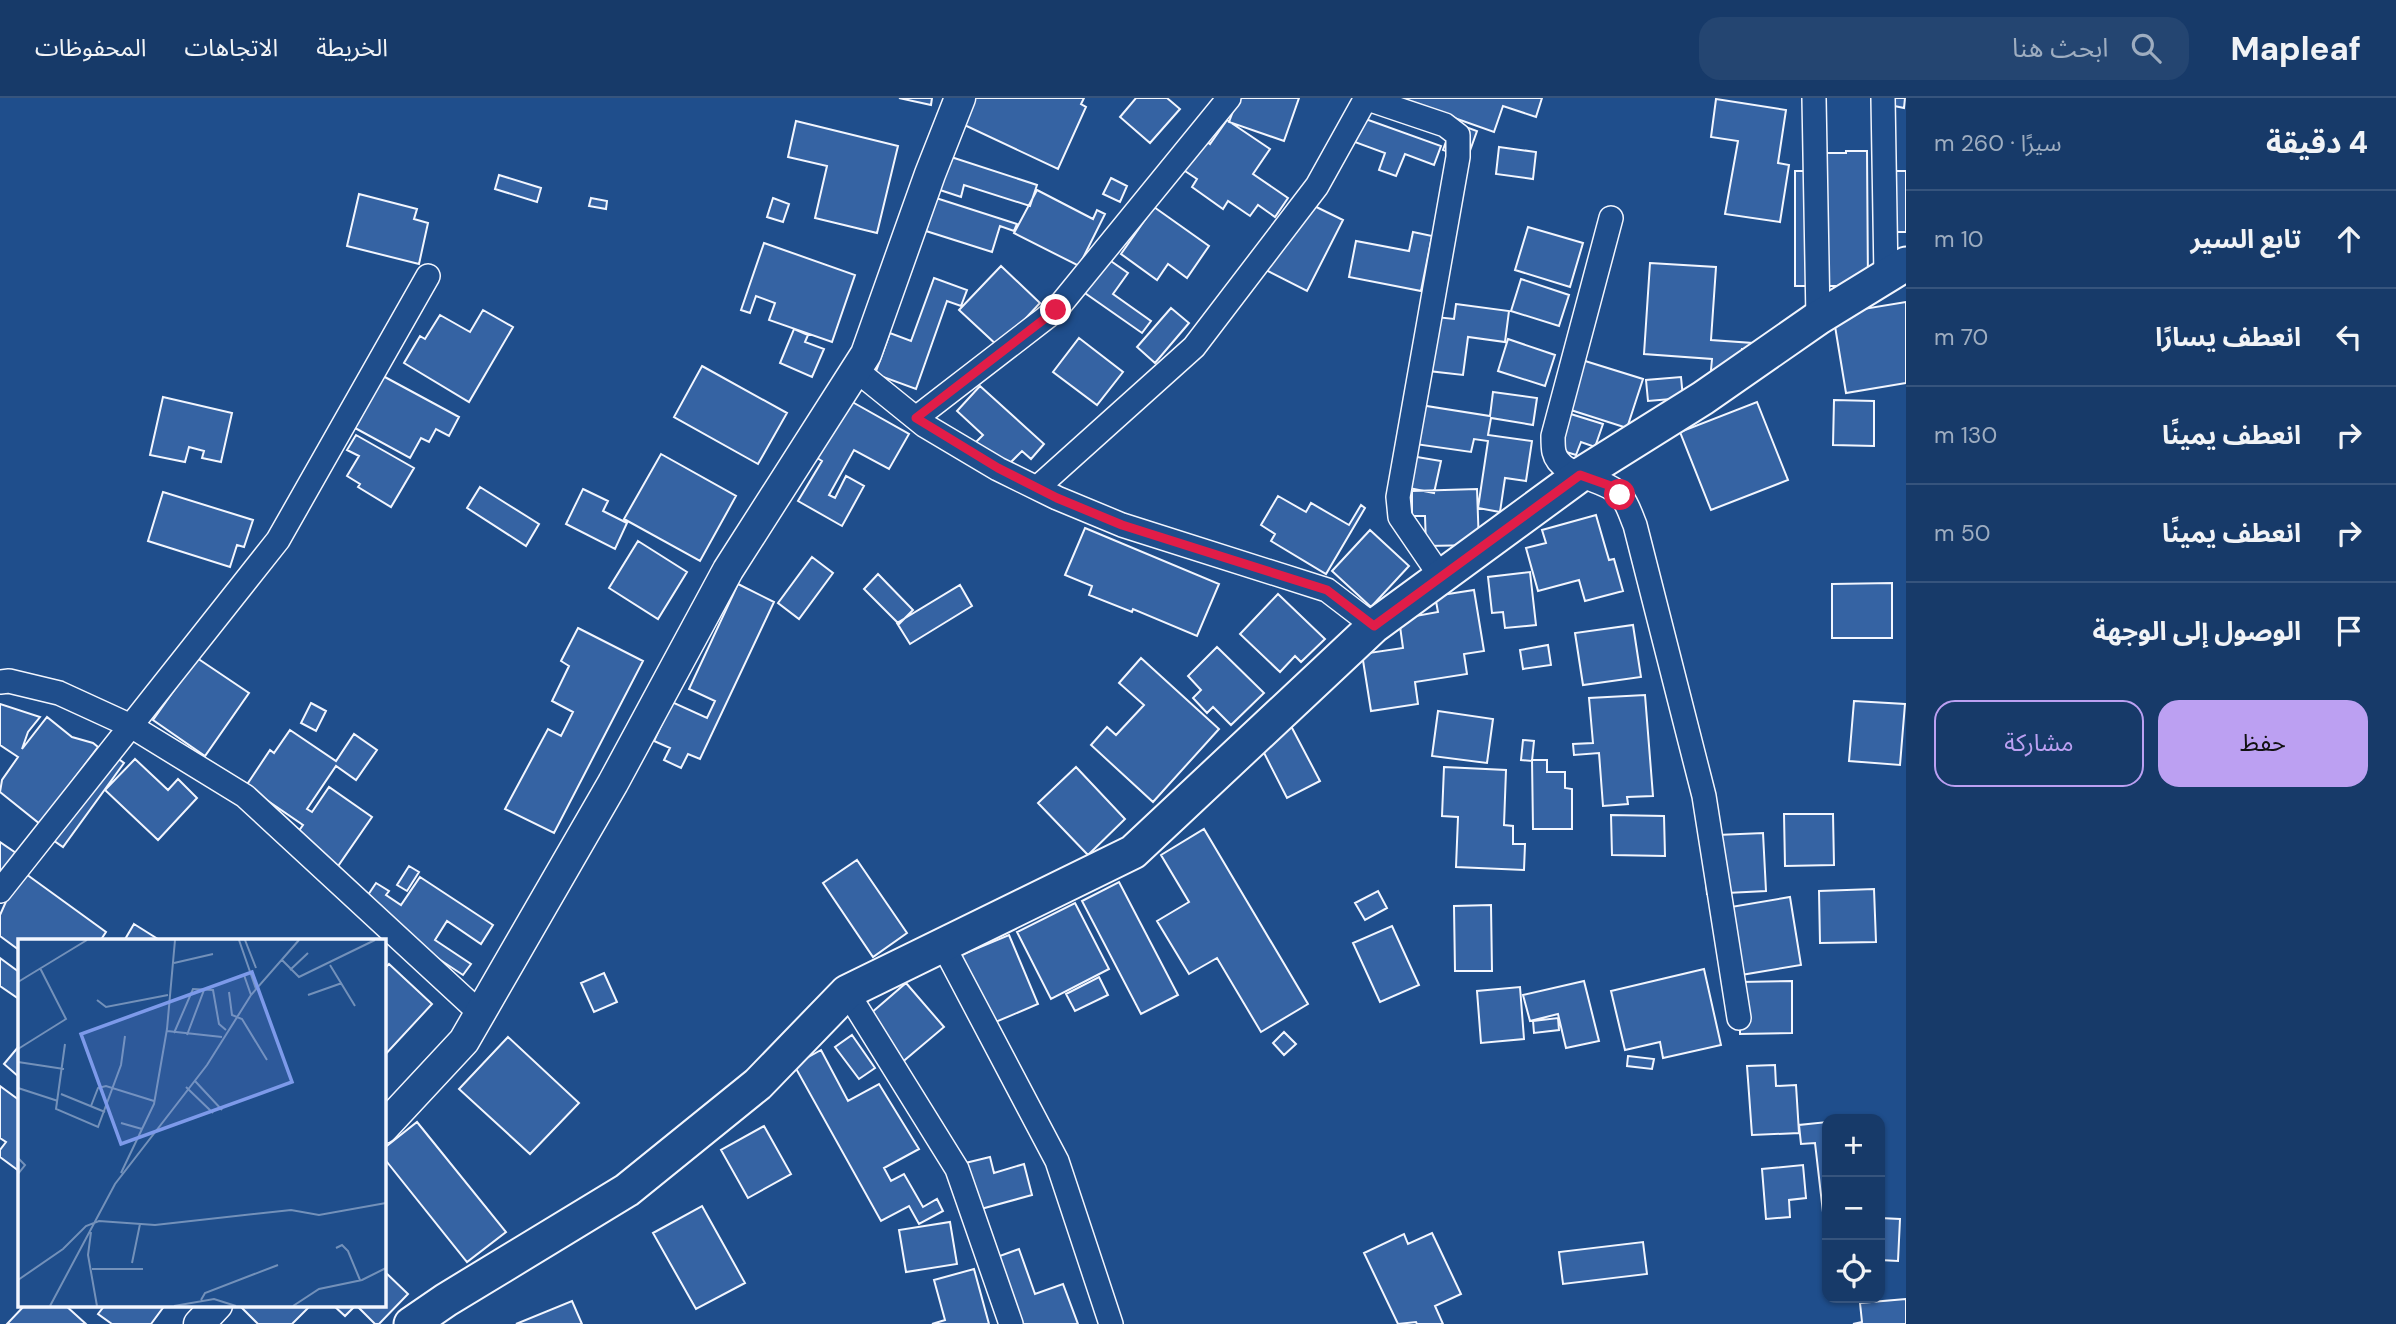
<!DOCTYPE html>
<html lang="ar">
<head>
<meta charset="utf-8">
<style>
	:root { --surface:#173a69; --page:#244571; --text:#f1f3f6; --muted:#9eadc0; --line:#36547d; --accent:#bca0f2 }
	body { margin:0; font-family:"DM Sans","Noto Sans Arabic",sans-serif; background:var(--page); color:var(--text); direction:rtl }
	.controls { position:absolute; right:21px; bottom:21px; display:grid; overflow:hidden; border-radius:14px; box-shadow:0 2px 5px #0004 }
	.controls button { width:63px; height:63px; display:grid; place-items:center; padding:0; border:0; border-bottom:2px solid var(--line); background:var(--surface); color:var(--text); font:35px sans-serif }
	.stop { position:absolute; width:21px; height:21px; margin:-16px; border:5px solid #e11d48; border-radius:50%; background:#fff }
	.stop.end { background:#e11d48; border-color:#fff; box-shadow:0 2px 7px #0008 }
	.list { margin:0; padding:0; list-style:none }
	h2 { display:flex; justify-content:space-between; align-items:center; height:91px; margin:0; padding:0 28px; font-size:30px }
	h2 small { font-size:23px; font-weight:400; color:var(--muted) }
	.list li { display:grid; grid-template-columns:46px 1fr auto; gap:21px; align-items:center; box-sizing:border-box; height:98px; padding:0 28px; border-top:2px solid var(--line) }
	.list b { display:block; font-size:26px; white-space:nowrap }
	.list em { font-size:23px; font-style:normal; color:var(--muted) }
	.actions { display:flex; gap:14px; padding:21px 28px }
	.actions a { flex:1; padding:16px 0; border:2px solid var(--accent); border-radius:21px; text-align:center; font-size:24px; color:var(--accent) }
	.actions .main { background:var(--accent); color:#111 }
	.icon { flex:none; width:38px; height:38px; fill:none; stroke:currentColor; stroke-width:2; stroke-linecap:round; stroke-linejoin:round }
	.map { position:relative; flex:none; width:1906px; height:1226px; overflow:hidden; direction:ltr }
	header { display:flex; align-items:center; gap:42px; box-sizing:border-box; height:98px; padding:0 35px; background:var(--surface); border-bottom:2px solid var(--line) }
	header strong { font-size:33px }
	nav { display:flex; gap:38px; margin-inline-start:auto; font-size:24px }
	.search { width:490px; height:63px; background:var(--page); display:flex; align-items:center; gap:18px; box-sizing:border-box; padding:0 24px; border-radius:21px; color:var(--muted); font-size:26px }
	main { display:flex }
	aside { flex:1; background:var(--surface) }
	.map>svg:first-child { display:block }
	.building { fill:#3563a3; stroke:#f2f6ff; stroke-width:2 }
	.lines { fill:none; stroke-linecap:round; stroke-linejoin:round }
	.minor-casing { stroke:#f2f6ff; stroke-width:26 }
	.tertiary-casing { stroke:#f2f6ff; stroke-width:33 }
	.secondary-casing { stroke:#f2f6ff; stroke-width:37 }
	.minor { stroke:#1f4e8c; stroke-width:23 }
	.tertiary { stroke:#1f4e8c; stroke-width:30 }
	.secondary { stroke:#1f4e8c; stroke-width:33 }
	.route { stroke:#e11d48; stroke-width:9 }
	.inset-road { fill:none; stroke:#7391ba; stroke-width:2 }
	.view { fill:#7d9aea; fill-opacity:0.15; stroke:#7d9aea; stroke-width:3.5 }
	.inset-edge { fill:none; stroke:#f2f6ff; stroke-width:3.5 }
</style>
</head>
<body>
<header>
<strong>Mapleaf</strong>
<div class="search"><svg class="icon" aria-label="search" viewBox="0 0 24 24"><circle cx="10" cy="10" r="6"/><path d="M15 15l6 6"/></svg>ابحث هنا</div>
<nav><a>الخريطة</a><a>الاتجاهات</a><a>المحفوظات</a></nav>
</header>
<main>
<aside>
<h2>4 دقيقة<small>سيرًا · 260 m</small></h2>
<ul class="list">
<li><svg class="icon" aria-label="ahead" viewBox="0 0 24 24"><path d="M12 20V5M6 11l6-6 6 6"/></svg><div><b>تابع السير</b></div><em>10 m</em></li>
<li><svg class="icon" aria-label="left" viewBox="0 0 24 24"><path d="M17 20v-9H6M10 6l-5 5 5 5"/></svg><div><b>انعطف يسارًا</b></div><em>70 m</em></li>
<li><svg class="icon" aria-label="right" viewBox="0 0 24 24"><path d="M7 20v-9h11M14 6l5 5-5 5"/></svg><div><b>انعطف يمينًا</b></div><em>130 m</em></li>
<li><svg class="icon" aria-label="right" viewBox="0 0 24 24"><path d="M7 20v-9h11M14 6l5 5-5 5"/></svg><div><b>انعطف يمينًا</b></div><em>50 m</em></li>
<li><svg class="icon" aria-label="arrive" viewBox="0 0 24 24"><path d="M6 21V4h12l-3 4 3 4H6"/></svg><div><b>الوصول إلى الوجهة</b></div></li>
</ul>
<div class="actions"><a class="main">حفظ</a><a>مشاركة</a></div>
</aside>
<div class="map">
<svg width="1906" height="1226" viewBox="0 0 1906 1226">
	<rect width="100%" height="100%" fill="#1f4e8c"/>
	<path class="building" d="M899 0H932L931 7Z
		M969 0H1084L1081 6 1086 9 1058 71 958 24Z
		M1136 0H1167L1180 11 1150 45 1120 19Z
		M1238 0H1299L1284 43 1229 24Z
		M1398 0H1542L1536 19 1503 8 1494 34Z
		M1881 0H1905L1904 10 1880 5Z
		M1716 1 1786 12 1778 65 1789 67 1780 124 1725 116 1738 43 1711 39Z
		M1360 19 1441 48 1434 67 1405 56 1396 78 1379 72 1385 55 1352 43Z
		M1227 22 1270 51 1253 76 1288 100 1275 119 1258 107 1250 118 1228 103 1223 111 1192 89 1197 81 1182 71 1203 41 1210 46Z
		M796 23 898 48 877 135 815 120 827 68 788 59Z
		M1452 27 1463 28 1477 33 1467 61 1443 52Z
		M1499 49 1536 54 1533 81 1496 76Z
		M1846 53H1867L1868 188H1795V73H1805V55H1846Z
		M945 57 1037 87 1030 108 964 87 961 99 934 90Z
		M1887 73H1906V134H1887Z
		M499 77 541 90 537 104 495 91Z
		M1111 80 1127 88 1120 104 1103 96Z
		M1037 92 1093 121 1097 112 1105 116 1079 168 1014 135Z
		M359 96 417 111 414 121 428 125 419 166 347 148Z
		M591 100 607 103 606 111 589 108Z
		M773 100 789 106 783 124 767 119Z
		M936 100 1017 126 1014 133 1000 128 992 154 926 133Z
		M1300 101 1343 122 1307 193 1264 171Z
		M1154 109 1209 148 1187 180 1168 166 1157 182 1121 156Z
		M1528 129 1583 145 1570 189 1515 172Z
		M1413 134 1432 138 1421 193 1349 179 1356 143 1409 153Z
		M764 145 855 177 832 244 769 222 775 205 756 198 750 215 741 212Z
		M1105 159 1128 175 1113 196 1151 223 1142 235 1082 193Z
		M1650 165 1716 169 1711 242 1767 246V253L1742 251 1741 274 1711 272 1712 261 1644 256Z
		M1001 168 1040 205 999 249 959 212Z
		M934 180 967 192 961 208 947 203 916 291 875 276 890 235 911 243Z
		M1521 181 1569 197 1559 228 1511 213Z
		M1906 204V285L1846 295 1833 216Z
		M1456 206 1509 213 1505 244 1468 239 1463 277 1420 272 1427 218 1454 221Z
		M1171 210 1189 225 1155 265 1137 249Z
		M483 212 513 229 469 304 404 265 420 238 425 241 440 217 470 234Z
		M794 231 808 237 805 244 824 251 812 279 780 265Z
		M1079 240 1123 274 1097 307 1053 274Z
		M1508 241 1555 257 1545 288 1498 273Z
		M1569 258 1643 281 1627 330 1555 307Z
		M702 268 787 315 758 366 674 319Z
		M383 278 459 319 449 338 436 331 429 344 421 340 410 360 355 330Z
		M1681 279 1683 300 1648 303 1646 282Z
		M980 288 1044 346 1031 361 1022 353 1005 370 976 344 983 337 957 313Z
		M1493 294 1537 300 1533 327 1491 320 1488 337 1532 343 1526 383 1505 380 1500 414 1478 410 1488 343 1474 341 1471 354 1415 346 1420 307 1490 318Z
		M163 299 232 315 221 364 202 360 204 353 189 349 185 364 150 357Z
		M847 301 909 336 889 371 854 352 829 397 835 400 846 378 864 388 842 428 798 403 822 363 814 358Z
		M1834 302 1874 303V348L1833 347Z
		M1757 304 1788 382 1711 412 1680 334Z
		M1561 313 1603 326 1595 349 1581 344 1576 357 1550 349Z
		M356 337 414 370 391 409 358 389 360 386 347 378 359 358 347 352Z
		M661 356 736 398 700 463 624 421Z
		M1411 358 1441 363 1434 395 1389 386Z
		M480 389 539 426 526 448 467 410Z
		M583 391 608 403 603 413 627 425 615 451 566 426Z
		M1477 391 1479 447 1426 448 1425 418H1412V393Z
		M163 394 253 422 244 449 237 447 230 469 148 443Z
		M1278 398 1306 414 1311 405 1349 427 1361 407 1365 410 1326 476 1271 443 1275 436 1261 427Z
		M1596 417 1609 462 1614 461 1623 493 1585 503 1579 482 1538 493 1526 450 1546 445 1542 432Z
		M1085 430 1219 486 1197 538 1133 511 1132 514 1089 497 1092 488 1065 477Z
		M1370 432 1409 468 1371 509 1332 473Z
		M638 443 687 474 658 521 609 490Z
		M812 459 833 475 799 521 778 505Z
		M1530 474 1536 527 1505 530 1503 514 1492 515 1488 479Z
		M878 476 913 512 899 526 864 491Z
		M1892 485V540H1832V486Z
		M738 486 774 504 700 661 688 656 681 670 664 662 670 650 654 643 672 604 707 620 715 603 689 591Z
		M960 487 972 508 910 546 897 525Z
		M1474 492 1484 553 1464 556 1467 576 1415 584 1418 606 1371 613 1362 556 1403 550 1399 521 1438 514 1435 498Z
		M1278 496 1325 541 1301 564 1295 558 1280 574 1240 536Z
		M1633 527 1641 579 1583 587 1575 535Z
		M578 530 643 563 554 735 505 711 548 631 561 638 573 614 552 603 569 568 561 563Z
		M1548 547 1551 567 1523 571 1520 552Z
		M1217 549 1264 595 1231 627 1213 609 1207 615 1193 600 1201 592 1188 578Z
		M197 560 249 595 205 658 153 622Z
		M1141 560 1219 631 1153 704 1091 647 1107 629 1116 637 1144 607 1119 585Z
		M1645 597 1653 698 1627 699 1628 706 1603 708 1599 655 1574 657 1573 646 1593 645 1589 600Z
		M1854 603 1905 606 1900 667 1849 663Z
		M311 605 326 613 316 633 301 625Z
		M0 606 40 619 28 634 22 651 47 619 72 639 93 645 98 649 40 726 0 694 2 682 18 659 0 647Z
		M1438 613 1493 621 1487 665 1432 658Z
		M1291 628 1320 683 1287 700 1259 645Z
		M290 632 336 663 354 636 377 652 356 682 336 668 307 711 312 714 329 689 372 719 336 771 293 741 303 727 246 688 270 652 274 655Z
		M1523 642 1534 643 1532 663 1521 662Z
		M101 648 124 665 63 749 40 733Z
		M135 661 168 692 178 681 197 700 158 742 105 692Z
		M1532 662H1547V674H1565V690L1572 691V731H1533Z
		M1076 669 1125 721 1088 757 1038 705Z
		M1444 669 1506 672 1504 727 1513 728V746H1525L1524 772 1456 769 1458 719 1442 718Z
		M1784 716H1833L1834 767 1785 768Z
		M1611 717 1664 718 1665 758 1612 757Z
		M1204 731 1308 906 1261 934 1217 860 1189 876 1157 823 1189 804 1161 757Z
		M1763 735 1766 793 1707 796 1704 755 1717 737Z
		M0 744 16 755 0 777Z
		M857 762 907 835 873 859 823 785Z
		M409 768 419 774 407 793 397 787Z
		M26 776 106 834 100 843H19V852L0 838V817L12 790Z
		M420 779 493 827 481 846 447 823 435 842 471 866 463 877 360 809 376 785 389 793 386 797 401 807Z
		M1119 784 1178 897 1141 916 1082 803Z
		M1874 791 1876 844 1820 845 1819 793Z
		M1378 793 1387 810 1365 822 1355 805Z
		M1790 799 1801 867 1735 878 1725 810Z
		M1075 805 1109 871 1051 901 1017 834Z
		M1491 807 1492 873H1455L1454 808Z
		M134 826 161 843H124Z
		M1392 828 1419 887 1380 904 1353 845Z
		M1009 837 1038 906 979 931 949 862Z
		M0 860 19 874V901L0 888Z
		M389 866 432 906 383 959V872Z
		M1704 871 1721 947 1663 960 1660 944 1625 952 1611 893Z
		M604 875 617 904 594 914 581 885Z
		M1099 879 1108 897 1075 913 1066 896Z
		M1584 883 1599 943 1566 950 1558 916 1530 923 1523 897Z
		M1792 883V935L1740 936V884Z
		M906 885 944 929 900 966 863 922Z
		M1520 889 1524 941 1481 945 1477 893Z
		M1558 920 1559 932 1534 935 1533 923Z
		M1284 934 1296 946 1284 957 1273 945Z
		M852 937 875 970 859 981 835 949Z
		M508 939 579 1005 530 1056 459 991Z
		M19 948V979L4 966Z
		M821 952 848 1003 879 986 919 1051 884 1070 891 1083 904 1076 923 1109 937 1101 943 1113 919 1126 909 1108 881 1123 794 967Z
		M1628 958 1654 961 1652 971 1627 968Z
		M1775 967 1776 988 1796 987 1799 1035 1752 1037 1747 968Z
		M0 988 19 1002V1073L0 1059V1052L6 1044 0 1040Z
		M417 1024 506 1134 467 1164 383 1059V1051Z
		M1827 1024V1122L1824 1123 1815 1045 1801 1046 1799 1027Z
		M764 1028 791 1076 748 1100 721 1052Z
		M990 1059 994 1075 1024 1066 1032 1097 970 1114 957 1067Z
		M1803 1067 1806 1100 1789 1102 1790 1119 1766 1121 1762 1071Z
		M702 1108 745 1185 696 1211 653 1135Z
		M1880 1120 1900 1121 1898 1163 1880 1162Z
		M950 1124 957 1166 906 1174 899 1132Z
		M1432 1135 1461 1196 1435 1208 1443 1226H1417L1416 1224 1398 1226 1364 1155 1404 1136 1408 1146Z
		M1643 1144 1647 1176 1563 1186 1559 1154Z
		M1019 1151 1035 1196 1063 1186 1078 1226H1005L983 1164Z
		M974 1171 989 1226H932L945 1222 934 1182Z
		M383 1172 408 1196 379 1226H375L356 1207 345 1218 333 1207H383Z
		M1906 1201V1226H1853L1862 1224 1860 1205Z
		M572 1203 582 1226H516Z
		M25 1207H65L86 1226H7Z
		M105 1207H165L151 1226H112L98 1216Z
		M239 1207H311L292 1226H258Z"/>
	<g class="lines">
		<defs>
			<path id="minor" d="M1365 0 1445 27 1458 37V59L1398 399 1400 419 1441 479
				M1814 0 1818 220
				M1883 0 1886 179
				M1611 120 1553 338C1553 343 1553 350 1554 354 1560 380 1606 379 1621 398 1628 406 1631 418 1635 427L1704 698 1739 920
				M856 272 924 327 998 371 1057 400 1122 427 1327 492 1374 528
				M916 320 1056 212 1229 0
				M1037 390 1194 249 1317 88 1366 0
				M0 584 9 583 59 595 131 628 245 698 480 915
				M0 793 278 442 428 178
				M943 847 1057 1063 1111 1226
				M847 894 957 1071 1011 1226"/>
			<path id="tertiary" d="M383 1030 464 943 613 685 728 472 866 256 930 76 960 0
				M199 1226 217 1207"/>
			<path id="secondary" d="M411 1226 446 1202 627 1092 758 986 847 894 1133 754 1374 528 1580 377 1703 300 1818 220 1906 166"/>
		</defs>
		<use href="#minor" class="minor-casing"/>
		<use href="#tertiary" class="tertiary-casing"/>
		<use href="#secondary" class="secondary-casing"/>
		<use href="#minor" class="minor"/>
		<use href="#tertiary" class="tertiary"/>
		<use href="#secondary" class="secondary"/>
	</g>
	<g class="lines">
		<path class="route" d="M1056 212 916 320 998 370 1057 400 1122 427 1327 492 1374 528 1580 377 1608 387 1620 397"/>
	</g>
	<g transform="translate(18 841)">
		<rect width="368" height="368" fill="#1f4e8c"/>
		<path class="inset-road" d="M221 1 238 50M227 1 238 29M264 21 281 38 357 1M156 24 195 15M312 26 337 67M272 31 290 14M226 36 233 56M0 43 69 1M211 53 214 76 224 80 249 121M290 56 324 44M79 61 88 68 150 56M149 92 204 98M156 94 175 50 195 51 201 85 208 91M169 96 186 51M47 105 38 170 80 188 103 126 107 97M0 110 48 80 22 29M0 123 46 130M177 142 204 171M168 148 195 174M0 149 40 162M43 155 87 173M73 167 80 149 88 147 136 162M103 184 124 190M0 219 7 226 0 235M103 234 136 165 149 90 157 1M73 293 70 316 79 367M318 309 324 306 330 312 342 341M114 324 122 285M74 330H125M0 341 45 310 68 287 81 282 137 286 273 271 301 276 368 264M183 361 187 354 260 326M32 367 97 245 189 126 233 56 281 1M156 367 196 360 218 367M275 367 301 350 344 341 368 329"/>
		<path class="view" d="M234 33 274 143 103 205 63 95Z"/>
		<rect width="368" height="368" class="inset-edge"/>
	</g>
</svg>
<div class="controls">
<button>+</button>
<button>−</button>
<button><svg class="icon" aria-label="locate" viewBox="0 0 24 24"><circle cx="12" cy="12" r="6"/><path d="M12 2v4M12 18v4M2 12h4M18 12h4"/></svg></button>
</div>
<div class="stop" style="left:1620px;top:397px"></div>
<div class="stop end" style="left:1056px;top:212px"></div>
</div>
</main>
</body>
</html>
